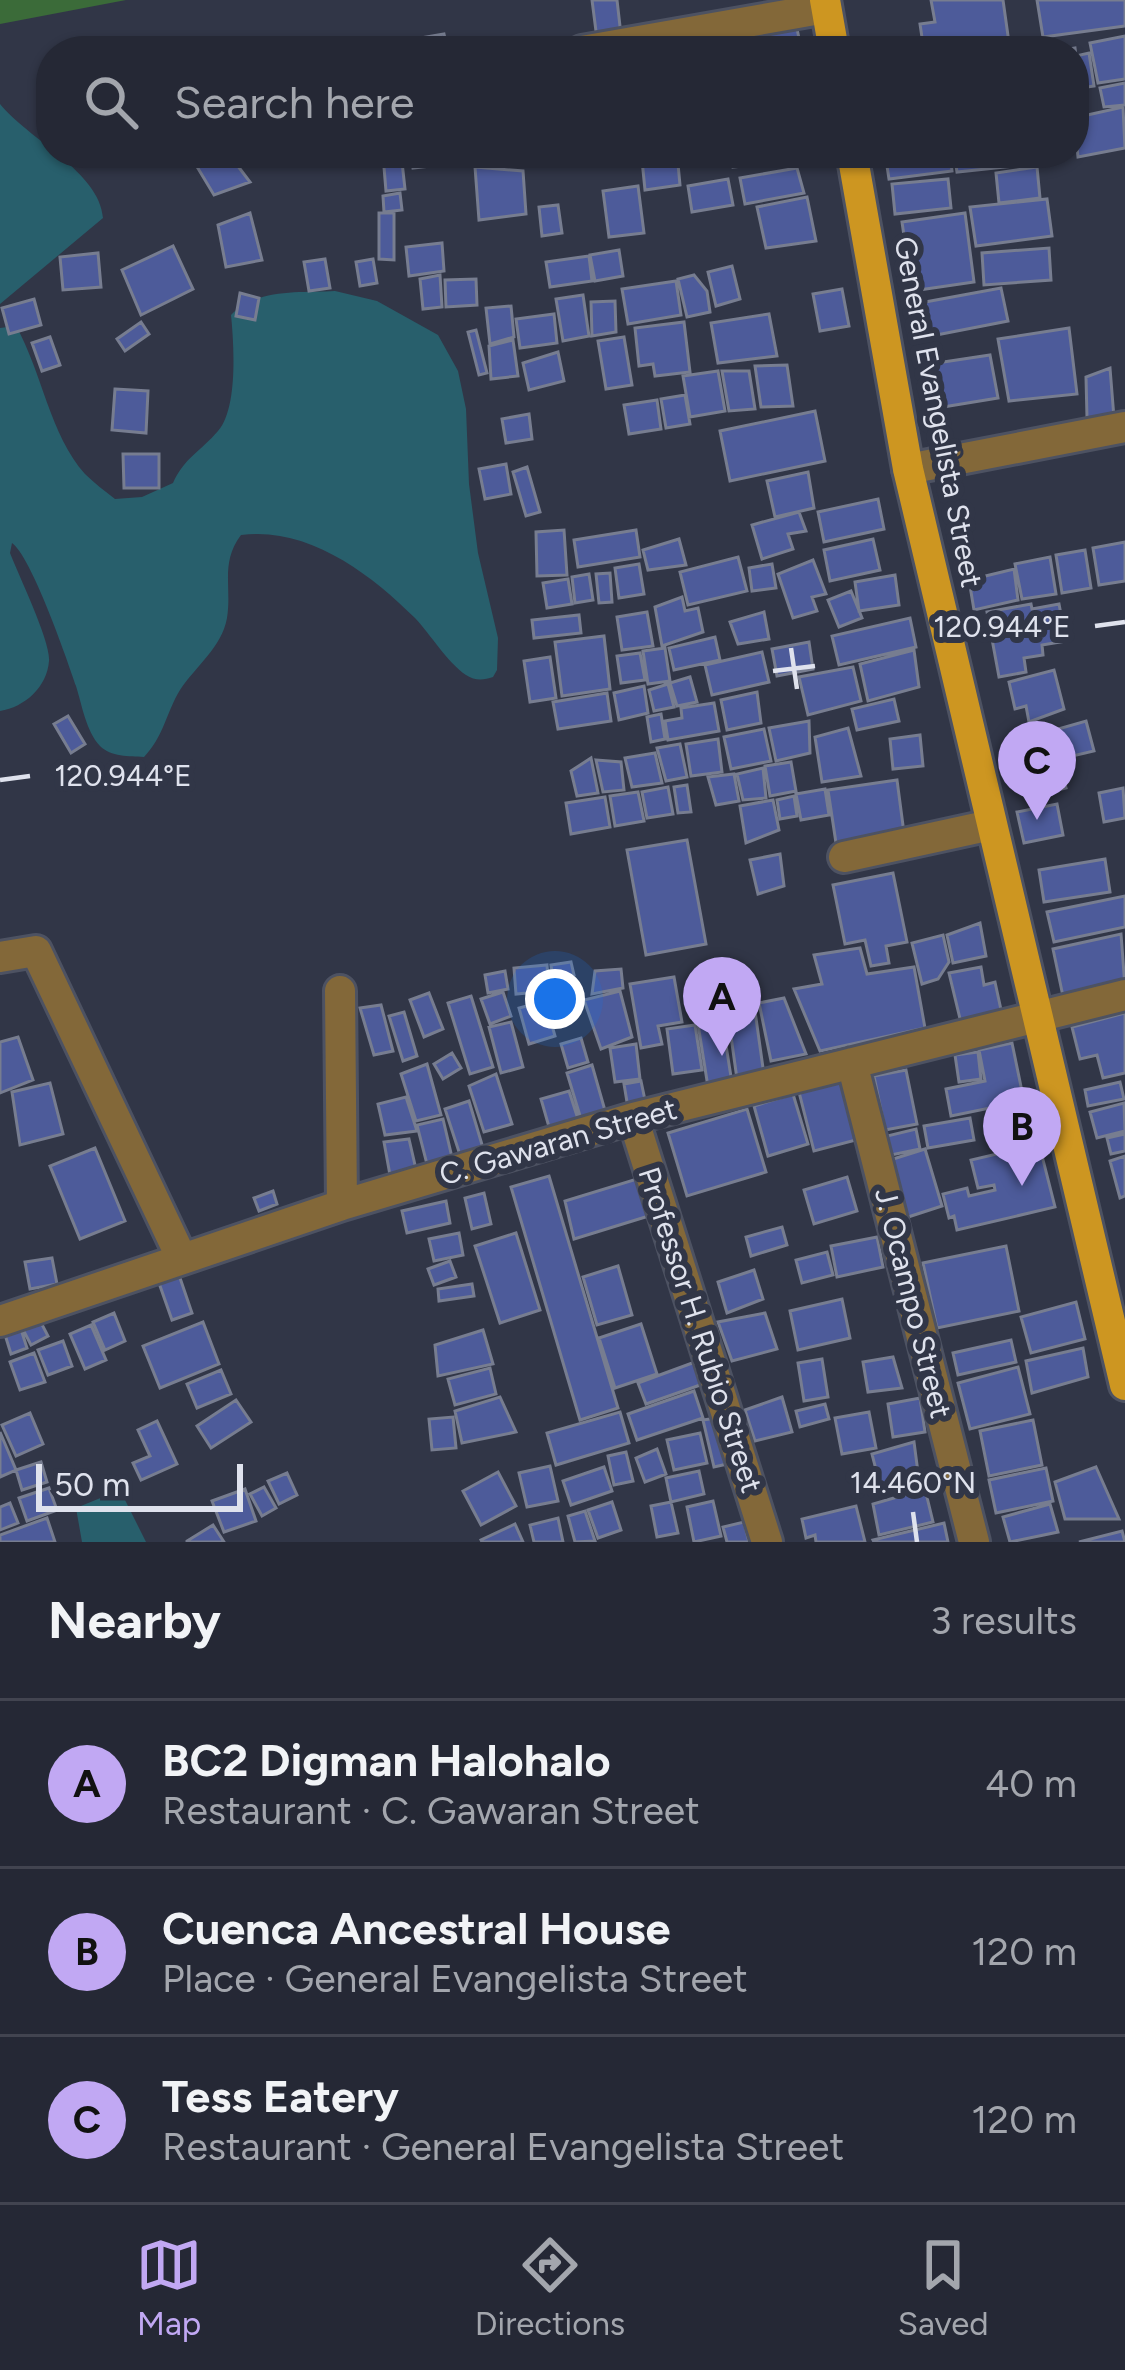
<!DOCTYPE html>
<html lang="en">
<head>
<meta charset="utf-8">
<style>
	:root { --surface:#252835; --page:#2d303d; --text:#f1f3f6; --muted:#a3a6ad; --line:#424450; --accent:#c1a8f3 }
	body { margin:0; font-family:Figtree,sans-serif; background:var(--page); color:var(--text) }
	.scale { position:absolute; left:36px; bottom:30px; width:207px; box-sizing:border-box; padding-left:12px; border:6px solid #dfe2ed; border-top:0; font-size:33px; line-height:42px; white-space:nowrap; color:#dfe2ed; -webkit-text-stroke:9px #313647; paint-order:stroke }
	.you { position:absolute; left:555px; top:999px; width:42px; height:42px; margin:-30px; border:9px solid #fff; border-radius:50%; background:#1a73e8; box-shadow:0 0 0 18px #1a73e833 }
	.badge { display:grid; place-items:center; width:78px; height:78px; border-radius:50%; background:var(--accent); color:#111; font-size:39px; font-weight:700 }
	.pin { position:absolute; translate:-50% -99px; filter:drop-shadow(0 3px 6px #0008) }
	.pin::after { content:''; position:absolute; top:63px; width:42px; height:36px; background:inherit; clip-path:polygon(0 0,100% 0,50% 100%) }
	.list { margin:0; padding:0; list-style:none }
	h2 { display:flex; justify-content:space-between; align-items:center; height:156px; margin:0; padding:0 48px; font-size:51px }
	h2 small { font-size:39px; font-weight:400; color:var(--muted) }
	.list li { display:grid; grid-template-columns:78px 1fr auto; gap:36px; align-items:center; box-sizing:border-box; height:168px; padding:0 48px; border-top:3px solid var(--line) }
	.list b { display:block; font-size:45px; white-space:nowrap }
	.list p { margin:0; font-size:39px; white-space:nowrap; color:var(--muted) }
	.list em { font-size:39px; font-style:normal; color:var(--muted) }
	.icon { flex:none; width:66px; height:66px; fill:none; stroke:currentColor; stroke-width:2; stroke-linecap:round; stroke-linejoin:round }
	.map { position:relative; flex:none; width:1125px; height:1542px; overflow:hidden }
	.search { position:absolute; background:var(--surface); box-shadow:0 3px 9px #0004; left:36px; right:36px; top:36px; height:132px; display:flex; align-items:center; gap:30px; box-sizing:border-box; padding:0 42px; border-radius:48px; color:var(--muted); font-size:45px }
	.sheet { height:660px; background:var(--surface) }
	nav { display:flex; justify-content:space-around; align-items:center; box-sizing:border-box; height:168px; border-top:3px solid var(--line); background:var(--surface); font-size:33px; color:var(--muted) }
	nav a { display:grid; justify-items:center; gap:6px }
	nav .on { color:var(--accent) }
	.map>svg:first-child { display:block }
	.green { fill:#3b6b39 }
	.water { fill:#285f6c }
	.building { fill:#4d5b9a; stroke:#777d90; stroke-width:3 }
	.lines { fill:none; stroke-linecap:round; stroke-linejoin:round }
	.minor-casing { stroke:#4d5262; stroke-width:36 }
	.major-casing { stroke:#4d5262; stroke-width:36 }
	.minor { stroke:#836839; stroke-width:30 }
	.major { stroke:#cd9621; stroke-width:30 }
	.ticks { fill:none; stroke:#dfe2ed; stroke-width:4.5 }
	.labels { text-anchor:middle; stroke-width:12; stroke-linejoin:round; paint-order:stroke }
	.street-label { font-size:30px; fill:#dfe2ed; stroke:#313647 }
	.ticks-label { font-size:30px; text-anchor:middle; fill:#dfe2ed; stroke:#313647; stroke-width:12; stroke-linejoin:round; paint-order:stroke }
</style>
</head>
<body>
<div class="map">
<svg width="1125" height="1542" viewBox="0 0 1125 1542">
	<rect width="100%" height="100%" fill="#313647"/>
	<path class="green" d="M0 0H126L0 24Z"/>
	<path class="water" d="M0 104C28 139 100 172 103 218L0 304Z
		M335 291 377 301 438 335 458 371 466 409 469 484 478 553 498 638 497 670 493 677C484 680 475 681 466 675 447 662 431 635 415 618 370 573 307 526 241 535 220 563 232 587 227 618 222 647 195 667 180 690 166 713 164 736 144 757 129 756 111 757 100 746 86 731 82 705 76 686 67 659 31 556 12 543L10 553C18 574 51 642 49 661 47 687 25 707 0 711V328L16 326C42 372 50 435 85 474 94 483 105 491 115 499L142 497 173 483C184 458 201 451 218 431 238 408 234 345 231 315 257 288 300 293 335 291Z
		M120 1490 146 1542H82L76 1508Z"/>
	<path class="building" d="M592 0H617L621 35 597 39Z
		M931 0H1003L1010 50 924 51 920 24 935 22Z
		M1037 0H1125V26L1043 37Z
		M796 24 800 43 770 48 767 29Z
		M444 34 448 51H411L409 40Z
		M1125 36V79L1098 83 1090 43Z
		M1075 48 1076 56 1089 53 1094 86 1074 89V51H1057Z
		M1125 83V105L1104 107 1100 88Z
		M1123 107 1125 148 1078 157 1074 118Z
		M411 153H446L448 164 413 168Z
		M662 153H677L680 185 645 190 642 160 663 158Z
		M731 153H766L768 163 733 167Z
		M770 153H825V154L771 162Z
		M885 153H950L952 171 889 179Z
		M954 153H1013L1015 166 957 172Z
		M231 157 250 182 214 195 196 165Z
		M402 162 405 189 386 191 384 167Z
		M475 167 523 171 526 214 479 220Z
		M1037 167 1040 198 999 203 996 173Z
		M797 168 804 193 745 204 740 178Z
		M728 179 733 205 692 212 688 186Z
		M948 179 951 208 895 214 892 184Z
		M638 186 644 233 609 237 603 191Z
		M400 193 402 210 384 212 383 196Z
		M807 197 816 241 766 248 757 207Z
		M1047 199 1052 236 976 246 970 207Z
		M558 205 562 233 542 236 539 207Z
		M250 213 262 260 226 267 218 225Z
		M379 213H394V260L379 259Z
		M965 213 974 282 912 291 902 222Z
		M442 243 444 271 409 276 406 247Z
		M173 246 193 289 141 315 122 270Z
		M1049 248 1051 280 984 285 982 253Z
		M619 250 623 276 595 281 590 255Z
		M98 253 101 287 63 290 60 257Z
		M589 256 592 281 550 287 546 262Z
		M325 259 330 288 309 291 304 262Z
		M373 259 377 283 360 286 356 262Z
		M732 266 740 299 716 306 708 272Z
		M440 275 442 307 423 309 420 279Z
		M694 275 707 291 710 312 687 317 678 279Z
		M476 279 477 305 446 307 445 280Z
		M676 281 681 315 628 324 622 289Z
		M1001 288 1008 321 916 339 909 305Z
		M842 289 849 326 820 331 813 294Z
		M240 293 259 298 255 320 236 316Z
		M583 295 589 336 563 341 556 299Z
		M34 299 41 325 9 334 2 308Z
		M615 301 616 332 592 336 591 302Z
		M511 306 514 337 490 344 486 308Z
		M554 314 557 343 520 348 516 319Z
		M769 314 777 356 718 363 711 323Z
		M141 322 149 334 125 351 117 339Z
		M684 322 690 372 655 376 653 364 639 366 635 328Z
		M1069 328 1077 394 1009 401 998 339Z
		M476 330 487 373 479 375 468 332Z
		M50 337 60 365 42 371 32 343Z
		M624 337 632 385 606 389 598 341Z
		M513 340 518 376 491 379 489 346Z
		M558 352 564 381 529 390 523 363Z
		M990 355 998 398 937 408 930 364Z
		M787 365 793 406 761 407 755 366Z
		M1110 368 1114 418H1087L1086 377Z
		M718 371 725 411 690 417 683 376Z
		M722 371H749L755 409 729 411Z
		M115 389 148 391 146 433 112 430Z
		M685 395 690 424 666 428 661 399Z
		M657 400 661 429 629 434 624 405Z
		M815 411 825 461 730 481 720 431Z
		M529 414 532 439 506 443 502 419Z
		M123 454H159V488H124Z
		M506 464 511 494 485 499 479 469Z
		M527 467 540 512 526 516 513 472Z
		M808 472 814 508 775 517 767 481Z
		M878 499 884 529 824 542 818 512Z
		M799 512 806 531 788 534 793 549 762 559 752 525Z
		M564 530 567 575 537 576 536 532Z
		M636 530 640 557 578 567 574 540Z
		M679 539 686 565 648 570 643 550Z
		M873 539 880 570 830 581 824 550Z
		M1125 542V581L1099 585 1093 548Z
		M1085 550 1091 588 1062 593 1056 555Z
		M738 557 747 591 688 605 680 572Z
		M1050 557 1056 594 1022 599 1015 564Z
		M813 560 826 594 812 597 817 611 793 618 778 574Z
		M639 564 644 594 619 598 615 568Z
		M772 564 776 588 752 591 749 568Z
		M1014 569 1018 600 974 610 969 580Z
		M610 573 612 602 599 603 596 574Z
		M589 574 593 600 575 603 572 577Z
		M895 575 899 605 859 611 855 582Z
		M568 579 572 604 547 608 543 583Z
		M851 591 862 618 839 627 828 600Z
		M682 597 685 611 698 608 703 632 662 646 655 607Z
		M1031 604 1032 609 1059 604 1066 641 1042 645 1043 655 1024 658 1026 672 999 677 987 612Z
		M647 612 653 646 622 650 617 617Z
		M764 612 769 639 738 644 730 622Z
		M579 615 581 633 534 638 532 620Z
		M910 618 916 647 839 665 832 636Z
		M604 636 610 689 562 696 555 642Z
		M715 637 720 660 674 670 669 648Z
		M809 642 813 669 777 676 772 649Z
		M665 648 670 681 648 684 643 651Z
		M914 650 919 687 868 701 860 664Z
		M762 652 769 682 712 695 705 665Z
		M640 653 645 680 621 683 617 656Z
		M550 657 556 698 530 702 524 661Z
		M853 667 861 701 808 715 799 677Z
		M1054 670 1064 709 1029 722 1026 706 1015 709 1009 682Z
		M690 677 697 702 677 706 670 683Z
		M668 684 674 707 654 711 649 690Z
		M644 686 648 713 619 720 614 693Z
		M757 692 761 723 727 730 721 700Z
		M607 693 611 721 558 729 553 702Z
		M894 699 899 721 857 730 852 709Z
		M714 703 719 731 668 740 665 721 682 718 681 708Z
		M661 714 665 739 651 742 647 717Z
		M68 716 85 744 71 753 54 724Z
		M809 721 810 753 776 761 769 728Z
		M1086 721 1094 751 1064 758 1058 729Z
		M848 728 861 776 822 782 815 737Z
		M764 729 771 761 731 769 724 737Z
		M920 735 923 766 893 769 890 739Z
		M718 739 722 772 691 776 686 744Z
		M680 744 687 777 666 781 657 748Z
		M655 753 662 783 632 787 625 758Z
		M591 758 598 793 577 796 571 771Z
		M1058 759 1066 788 1031 797 1024 770Z
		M596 760 621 762 624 790 603 792Z
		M791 762 796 791 770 796 765 766Z
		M763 768 766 798 743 800 737 774Z
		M734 774 739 801 716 805 708 777Z
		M897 780 904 833 836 843 828 790Z
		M687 785 691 812 678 813 674 787Z
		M668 787 673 814 647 818 642 792Z
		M1123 788 1125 818 1104 822 1099 793Z
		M825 789 829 815 801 820 796 794Z
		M638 792 644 821 615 826 610 796Z
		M794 796 797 816 780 819 777 800Z
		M605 797 610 827 571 834 566 803Z
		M773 800 779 830 746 843 740 806Z
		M1057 804 1063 835 1024 843 1017 812Z
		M687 840 706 944 646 955 627 850Z
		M780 854 784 886 758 894 750 860Z
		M1105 859 1110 892 1044 902 1039 870Z
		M893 873 907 942 886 946 889 963 871 966 865 940 845 944 833 885Z
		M1125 896V927L1054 942 1047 912Z
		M980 923 986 956 953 963 947 935Z
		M1121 934 1125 987 1064 1001 1053 949Z
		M943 935 949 962 938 979 922 984 912 943Z
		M860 948 867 974 914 967 925 1028 820 1051 794 989 822 984 814 955Z
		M571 962 574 975 553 978 551 965Z
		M547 965 549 991 516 994 514 968Z
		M981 967 984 985 995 982 1003 1019 962 1027 949 973Z
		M621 969 623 988 592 994 595 971Z
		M505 971 508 989 488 993 485 975Z
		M674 977 682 1022 658 1026 662 1044 641 1048 630 984Z
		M570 978 575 1005 556 1008 551 982Z
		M620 991 632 1037 601 1049 584 1000Z
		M503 992 511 1016 490 1024 481 999Z
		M429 993 443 1029 424 1037 410 1000Z
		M471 996 493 1067 470 1074 448 1003Z
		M784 998 806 1054 771 1061 759 1003Z
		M545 1001 555 1036 529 1044 519 1008Z
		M754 1004 764 1075 737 1079 727 1008Z
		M381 1005 393 1051 374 1055 360 1008Z
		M404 1012 417 1056 403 1061 389 1016Z
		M1125 1013V1073L1103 1078 1097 1055 1080 1059 1072 1027Z
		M722 1020 732 1083 708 1087 698 1024Z
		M511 1022 523 1067 501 1073 489 1027Z
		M695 1025 702 1070 673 1074 667 1029Z
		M18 1037 33 1080 0 1093V1042Z
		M581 1038 588 1062 568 1068 561 1044Z
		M1012 1043 1024 1101 951 1116 946 1089 985 1081 979 1050Z
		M636 1044 640 1079 615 1082 610 1048Z
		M978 1052 981 1079 959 1082 955 1055Z
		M452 1053 461 1068 443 1079 434 1064Z
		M427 1064 441 1115 416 1121 401 1074Z
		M592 1065 608 1121 584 1129 567 1073Z
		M906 1070 917 1124 885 1130 874 1076Z
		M496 1074 512 1124 484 1132 469 1086Z
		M641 1081 646 1105 628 1108 624 1084Z
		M841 1081 856 1140 814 1151 799 1092Z
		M1120 1082 1124 1099 1088 1106 1085 1090Z
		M50 1083 63 1134 20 1145 12 1092Z
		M569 1091 578 1119 549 1127 541 1099Z
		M793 1094 808 1144 768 1156 754 1106Z
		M406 1097 417 1131 385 1135 378 1104Z
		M469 1101 483 1148 460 1155 445 1109Z
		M1124 1103 1125 1131 1097 1138 1090 1112Z
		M747 1109 766 1172 687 1196 668 1133Z
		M970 1118 974 1140 928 1148 924 1126Z
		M443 1119 454 1166 429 1172 417 1125Z
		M916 1129 920 1149 891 1155 887 1136Z
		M1125 1134V1151L1111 1154 1107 1138Z
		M409 1139 418 1178 392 1186 384 1142Z
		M1039 1144 1055 1207 957 1230 954 1216 949 1218 943 1194 967 1188 969 1196 995 1190 994 1185 978 1188 971 1160Z
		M95 1148 125 1221 80 1239 50 1166Z
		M925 1149 942 1206 908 1217 890 1160Z
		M1125 1156V1196L1120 1198 1110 1161Z
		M549 1176 618 1408 580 1420 511 1187Z
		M847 1177 857 1211 814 1224 804 1190Z
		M640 1178 652 1215 574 1239 565 1201Z
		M273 1191 277 1204 259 1211 254 1198Z
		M484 1193 491 1224 472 1229 465 1198Z
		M446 1201 450 1223 407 1233 402 1211Z
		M782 1227 787 1245 751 1256 746 1237Z
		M459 1233 463 1255 434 1261 429 1239Z
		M516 1233 540 1310 500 1323 475 1246Z
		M877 1237 883 1267 837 1277 831 1246Z
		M1006 1246 1019 1311 937 1328 923 1263Z
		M827 1252 833 1275 802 1283 796 1260Z
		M52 1258 57 1284 30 1289 25 1262Z
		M450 1261 456 1277 434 1285 428 1269Z
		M618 1266 632 1315 597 1325 583 1277Z
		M754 1270 763 1299 727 1313 718 1282Z
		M179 1275 192 1313 172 1320 159 1283Z
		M472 1284 474 1296 439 1301 438 1289Z
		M842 1299 850 1338 798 1350 790 1311Z
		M1076 1302 1085 1339 1031 1353 1021 1317Z
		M35 1311 48 1336 31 1345 18 1320Z
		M114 1313 125 1341 105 1350 93 1322Z
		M765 1313 777 1349 732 1361 718 1322Z
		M18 1320 27 1348 11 1354 2 1325Z
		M203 1322 219 1364 160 1388 143 1346Z
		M641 1324 657 1374 615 1388 599 1338Z
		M91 1325 106 1360 85 1369 70 1334Z
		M483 1330 493 1364 438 1376 435 1345Z
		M1011 1340 1016 1362 958 1375 953 1353Z
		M63 1341 72 1366 48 1375 38 1350Z
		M1083 1348 1088 1377 1032 1393 1026 1361Z
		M34 1353 45 1382 20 1390 10 1362Z
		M893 1357 902 1388 868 1392 863 1362Z
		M822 1359 828 1397 804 1401 798 1363Z
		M695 1362 703 1384 646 1404 638 1383Z
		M1018 1367 1030 1414 970 1429 958 1383Z
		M490 1368 496 1394 455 1405 448 1379Z
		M221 1370 231 1394 197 1408 187 1384Z
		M694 1391 703 1418 637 1440 628 1414Z
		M500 1397 516 1432 462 1443 455 1411Z
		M782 1397 792 1432 755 1441 745 1410Z
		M920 1398 925 1432 893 1437 888 1404Z
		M236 1400 251 1422 211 1448 197 1426Z
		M825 1404 829 1419 800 1427 796 1411Z
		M620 1412 629 1443 556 1465 547 1433Z
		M869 1412 876 1448 842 1454 835 1418Z
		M30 1413 43 1444 16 1456 2 1425Z
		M453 1417 456 1448 432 1450 429 1419Z
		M717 1418 727 1464 714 1467 703 1420Z
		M1033 1420 1042 1465 989 1476 980 1431Z
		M157 1421 177 1464 141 1480 133 1463 150 1456 138 1430Z
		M0 1432 16 1470 0 1477Z
		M700 1433 707 1463 674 1470 667 1440Z
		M914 1442 919 1480 881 1489 872 1454Z
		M657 1449 666 1474 645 1482 636 1458Z
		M626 1452 633 1481 614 1485 608 1456Z
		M41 1462 47 1482 22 1490 16 1470Z
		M550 1466 558 1501 527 1507 519 1473Z
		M604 1467 612 1491 571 1505 563 1481Z
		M1096 1467 1119 1519H1065L1055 1482Z
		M1046 1468 1053 1501 996 1513 989 1480Z
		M699 1471 704 1494 671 1502 666 1478Z
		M498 1472 516 1506 481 1525 463 1491Z
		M287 1473 297 1495 279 1504 268 1481Z
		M264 1487 276 1508 262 1516 250 1494Z
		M49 1488 57 1510 27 1521 19 1498Z
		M245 1489 256 1521 224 1532 212 1501Z
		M925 1489 933 1522 879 1535 873 1504Z
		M713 1501 721 1536 694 1542 687 1507Z
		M612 1502 621 1530 598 1538 588 1510Z
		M671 1502 678 1533 657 1537 651 1506Z
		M10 1503 18 1523 0 1530V1507Z
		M1050 1504 1058 1532 1010 1542 1003 1517Z
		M856 1506 865 1542H816L815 1535 806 1538 802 1519Z
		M585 1511 595 1541 575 1542 568 1516Z
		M47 1518 55 1542H0V1535Z
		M558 1518 563 1542H534L530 1525Z
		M744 1522 749 1542H727L723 1527Z
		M944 1523 948 1542H874L873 1540Z
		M515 1524 523 1542H482L481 1540Z
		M213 1525 224 1542H187V1541Z
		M1122 1531 1125 1542H1079Z"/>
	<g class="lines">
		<defs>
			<path id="minor" d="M582 51 826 8
				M908 469 1125 427
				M844 857 991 825
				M0 957 36 951 182 1259
				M340 991 342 1205
				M852 1063 974 1542
				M633 1118 767 1542
				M0 1321 342 1205 633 1118 1125 995"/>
			<path id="major" d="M825 0 834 51
				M852 153 908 469 1125 1385"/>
		</defs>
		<use href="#minor" class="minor-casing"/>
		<use href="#major" class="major-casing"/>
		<use href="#minor" class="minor"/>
		<use href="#major" class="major"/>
	</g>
	<path class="ticks" d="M1095 626 1125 622M791 648 797 689M773 671 815 666M0 780 30 776M913 1512 917 1542"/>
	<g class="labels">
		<g class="street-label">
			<text transform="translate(938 412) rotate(79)" y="10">General Evangelista Street</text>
			<text transform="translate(558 1142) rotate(-16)" y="10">C. Gawaran Street</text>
			<text transform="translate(913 1303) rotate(76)" y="10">J. Ocampo Street</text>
			<text transform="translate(700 1330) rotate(72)" y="10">Professor H. Rubio Street</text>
		</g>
	</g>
	<g class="ticks-label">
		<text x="1002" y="637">120.944°E</text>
		<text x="123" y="786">120.944°E</text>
		<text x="913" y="1493">14.460°N</text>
	</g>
</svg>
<div class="scale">50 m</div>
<div class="you"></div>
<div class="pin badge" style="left:722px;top:1056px">A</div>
<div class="pin badge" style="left:1022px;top:1186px">B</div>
<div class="pin badge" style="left:1037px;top:820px">C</div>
<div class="search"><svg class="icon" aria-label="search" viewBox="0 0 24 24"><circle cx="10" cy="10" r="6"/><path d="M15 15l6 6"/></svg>Search here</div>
</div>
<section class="sheet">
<h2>Nearby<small>3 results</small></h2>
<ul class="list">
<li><span class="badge">A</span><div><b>BC2 Digman Halohalo</b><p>Restaurant · C. Gawaran Street</p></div><em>40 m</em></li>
<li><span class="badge">B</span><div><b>Cuenca Ancestral House</b><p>Place · General Evangelista Street</p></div><em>120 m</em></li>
<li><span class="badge">C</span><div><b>Tess Eatery</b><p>Restaurant · General Evangelista Street</p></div><em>120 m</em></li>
</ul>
</section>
<nav>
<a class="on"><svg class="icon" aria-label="map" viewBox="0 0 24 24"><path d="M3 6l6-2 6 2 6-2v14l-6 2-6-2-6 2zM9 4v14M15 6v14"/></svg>Map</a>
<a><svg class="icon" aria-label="directions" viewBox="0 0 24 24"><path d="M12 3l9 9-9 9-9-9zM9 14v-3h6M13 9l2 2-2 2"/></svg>Directions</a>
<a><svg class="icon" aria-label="saved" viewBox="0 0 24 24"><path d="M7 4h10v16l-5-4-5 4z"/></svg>Saved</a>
</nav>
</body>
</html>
